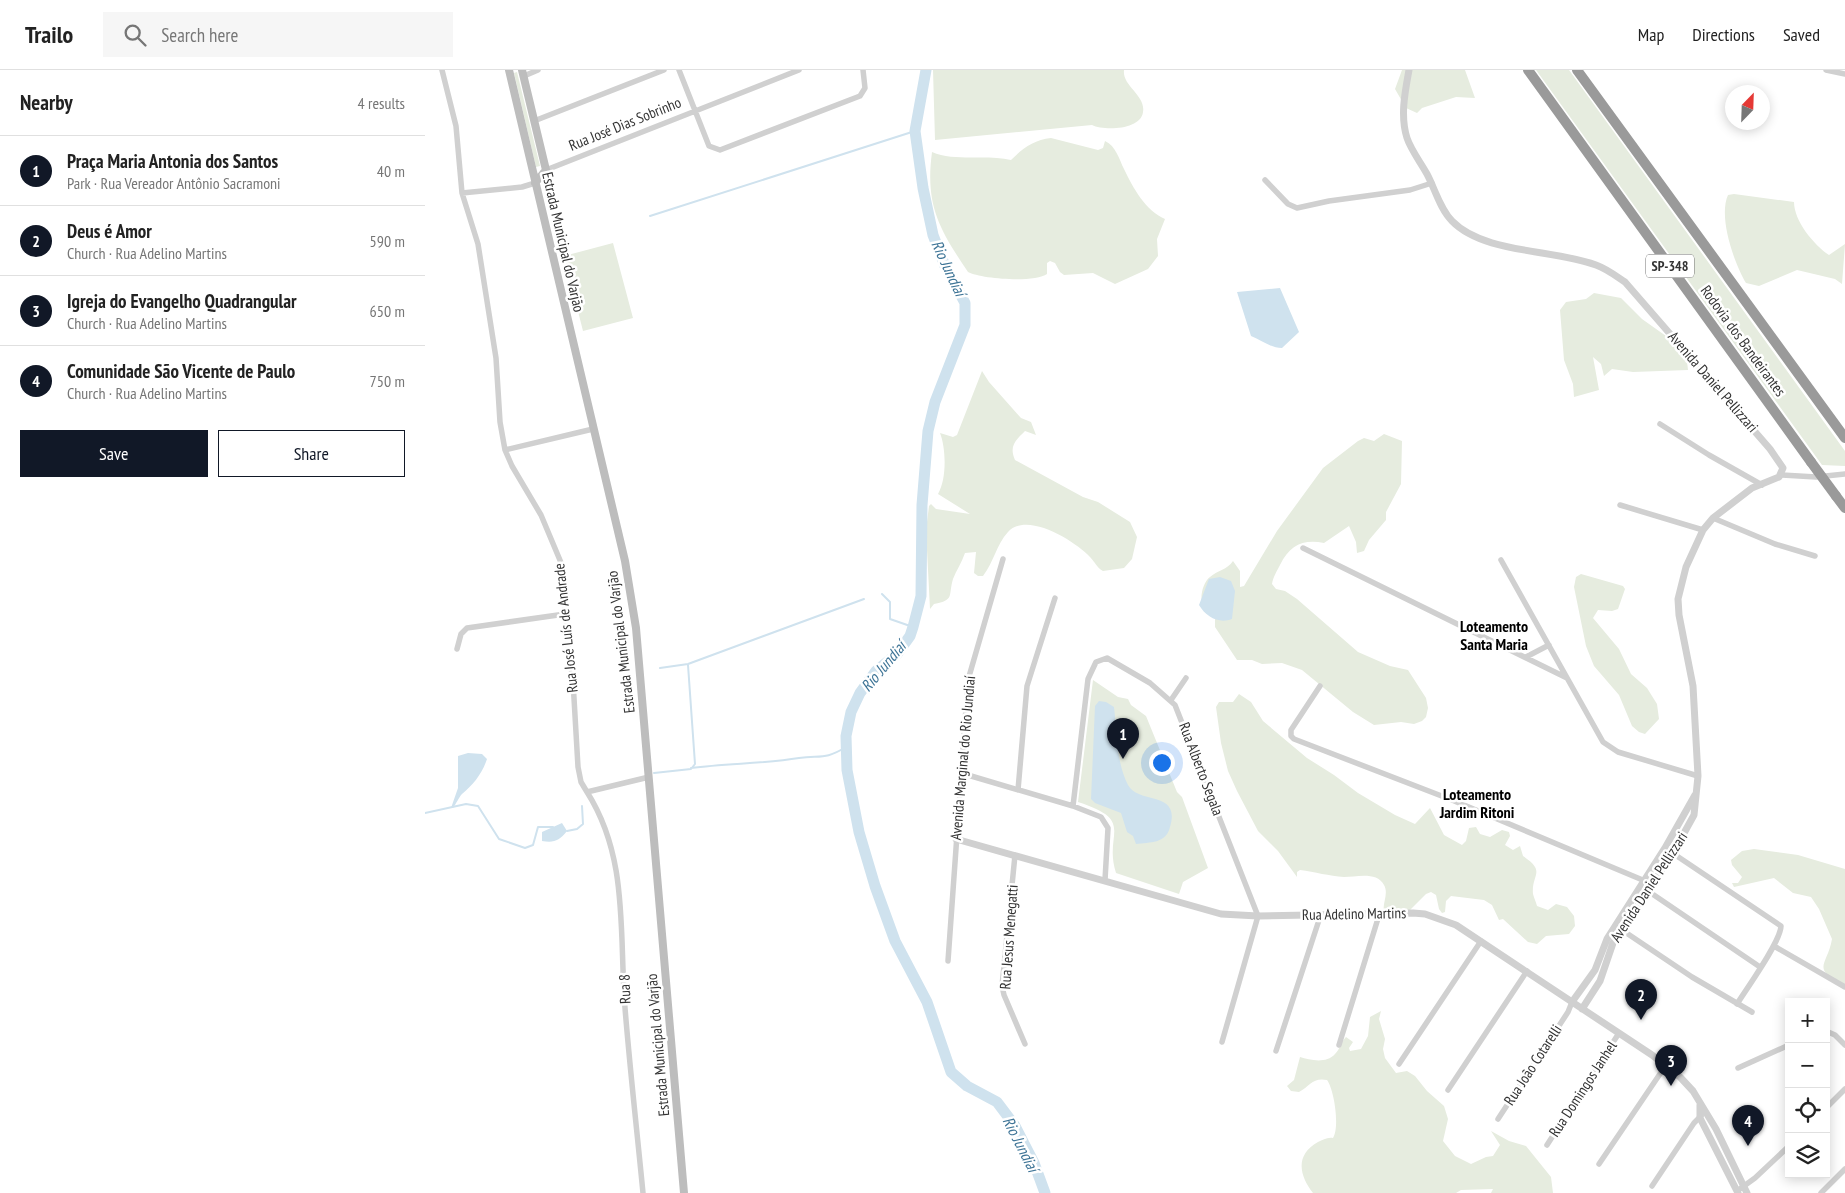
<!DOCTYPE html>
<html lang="en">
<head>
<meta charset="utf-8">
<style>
	:root { --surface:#fff; --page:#f6f6f6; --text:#222; --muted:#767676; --line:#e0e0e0; --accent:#111827 }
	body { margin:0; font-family:"PT Sans Narrow",sans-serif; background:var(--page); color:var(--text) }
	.controls { position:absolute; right:15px; bottom:15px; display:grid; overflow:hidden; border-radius:0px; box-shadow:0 2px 12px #0003 }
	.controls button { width:45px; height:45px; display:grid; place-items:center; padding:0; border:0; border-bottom:1px solid var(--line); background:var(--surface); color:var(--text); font:25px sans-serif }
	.compass { position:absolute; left:1300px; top:15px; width:45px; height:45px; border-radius:50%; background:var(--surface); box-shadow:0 2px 12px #0003; rotate:23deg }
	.you { position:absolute; left:736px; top:692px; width:18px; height:18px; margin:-12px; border:4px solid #fff; border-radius:50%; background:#1a73e8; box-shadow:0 0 0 8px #1a73e833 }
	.badge { display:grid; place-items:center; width:32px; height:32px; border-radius:50%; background:var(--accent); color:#fff; font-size:16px; font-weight:700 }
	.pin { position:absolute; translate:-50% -41px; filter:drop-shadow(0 1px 2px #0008) }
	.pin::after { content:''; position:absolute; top:26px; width:18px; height:15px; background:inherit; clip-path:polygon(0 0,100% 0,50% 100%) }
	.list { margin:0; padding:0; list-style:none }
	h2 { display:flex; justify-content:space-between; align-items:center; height:65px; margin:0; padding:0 20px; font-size:21px }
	h2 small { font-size:16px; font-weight:400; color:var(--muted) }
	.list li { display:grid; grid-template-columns:32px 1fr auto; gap:15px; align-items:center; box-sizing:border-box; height:70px; padding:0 20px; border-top:1px solid var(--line) }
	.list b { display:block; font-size:19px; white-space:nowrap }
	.list p { margin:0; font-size:16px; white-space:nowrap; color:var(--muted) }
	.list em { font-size:16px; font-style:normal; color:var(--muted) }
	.actions { display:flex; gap:10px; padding:15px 20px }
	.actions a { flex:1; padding:11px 0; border:1px solid var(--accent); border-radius:0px; text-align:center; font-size:18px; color:var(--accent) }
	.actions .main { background:var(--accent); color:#fff }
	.icon { flex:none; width:28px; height:28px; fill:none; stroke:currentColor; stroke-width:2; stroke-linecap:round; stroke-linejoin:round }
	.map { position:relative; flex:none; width:1420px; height:1123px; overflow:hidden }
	header { display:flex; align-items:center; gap:30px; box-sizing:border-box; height:70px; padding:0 25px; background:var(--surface); border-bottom:1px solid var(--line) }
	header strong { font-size:24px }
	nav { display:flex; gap:28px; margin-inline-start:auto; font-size:18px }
	.search { width:350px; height:45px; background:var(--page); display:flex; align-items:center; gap:12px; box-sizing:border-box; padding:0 18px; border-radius:0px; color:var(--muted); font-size:19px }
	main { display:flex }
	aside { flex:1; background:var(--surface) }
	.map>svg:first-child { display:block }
	.green { fill:#e6ecdf }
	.water { fill:#cfe2ee }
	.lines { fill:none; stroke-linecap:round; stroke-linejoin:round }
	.stream { stroke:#cfe2ee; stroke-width:2 }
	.river { stroke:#cfe2ee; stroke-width:11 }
	.minor { stroke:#d0d0d0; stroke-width:5.5 }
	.tertiary { stroke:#d0d0d0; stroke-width:7 }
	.secondary { stroke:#bdbdbd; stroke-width:8 }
	.motorway { stroke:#9a9a9a; stroke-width:10 }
	.motorway-bridge { stroke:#9a9a9a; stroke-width:10 }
	.labels { text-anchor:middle; stroke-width:5; stroke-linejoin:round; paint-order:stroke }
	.shield { fill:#fff; stroke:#707070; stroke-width:1 }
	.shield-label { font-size:14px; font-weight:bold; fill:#333 }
	.street-label { font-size:15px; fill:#333; stroke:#fff }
	.water-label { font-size:16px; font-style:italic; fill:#3f7597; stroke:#fff }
	.neighbourhood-label { font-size:16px; font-weight:bold; fill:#000; stroke:#fff }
</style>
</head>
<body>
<header>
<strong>Trailo</strong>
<div class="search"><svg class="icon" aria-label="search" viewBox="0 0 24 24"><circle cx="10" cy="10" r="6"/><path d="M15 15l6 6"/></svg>Search here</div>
<nav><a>Map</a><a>Directions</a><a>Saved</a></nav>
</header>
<main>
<aside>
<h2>Nearby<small>4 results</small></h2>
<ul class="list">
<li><span class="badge">1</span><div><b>Praça Maria Antonia dos Santos</b><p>Park · Rua Vereador Antônio Sacramoni</p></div><em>40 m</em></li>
<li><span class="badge">2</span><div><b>Deus é Amor</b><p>Church · Rua Adelino Martins</p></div><em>590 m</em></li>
<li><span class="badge">3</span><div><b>Igreja do Evangelho Quadrangular</b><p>Church · Rua Adelino Martins</p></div><em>650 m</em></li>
<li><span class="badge">4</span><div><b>Comunidade São Vicente de Paulo</b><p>Church · Rua Adelino Martins</p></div><em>750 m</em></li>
</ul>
<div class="actions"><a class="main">Save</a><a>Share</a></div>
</aside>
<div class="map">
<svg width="1420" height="1123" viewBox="0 0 1420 1123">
	<rect width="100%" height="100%" fill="#fff"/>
	<path class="green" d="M508 0H699C697 16 721 25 718 42 716 60 679 61 667 55L510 70Z
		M977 0H1040L1050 28 1031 27 997 38 992 43 981 38 970 19Z
		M1111 0H1144L1420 381V396L1397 395Z
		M92 2 115 96 111 97 89 3Z
		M626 68 673 80 678 78 680 71C691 76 694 89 699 99 708 118 721 141 740 149L732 169 733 186 723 199 690 214 668 203 639 205 635 202 630 193 625 191 622 193V204C610 213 556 209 543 202 514 159 500 135 507 82 530 92 562 84 586 90 598 78 609 70 626 68Z
		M1309 124 1369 132C1369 151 1389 175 1404 185L1420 174 1417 214 1410 209 1372 200 1334 216 1321 213C1309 193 1293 147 1303 125Z
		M188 173 208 248 158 261 139 186Z
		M1169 223 1196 228 1217 249 1241 266 1262 291 1263 300 1208 302 1187 299 1179 306 1176 294 1168 287 1174 320 1149 327 1148 314 1139 290 1135 240 1141 232 1161 229Z
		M557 301 564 312 596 348 606 352 611 365 600 361C590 371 584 376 590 390L658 427 673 432 705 452 712 467 707 489 699 498 678 501C672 498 670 492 665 487 650 471 602 441 583 462 571 475 569 492 558 506H553L549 503 551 482 540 483C537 492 531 501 528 509 523 526 530 530 509 534L505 539 501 460 504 436 506 434 511 439 545 444 513 424C522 409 521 378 515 363L528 367 532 365Z
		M959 364 977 371 976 414 961 442V450L944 470 939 481 932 483 931 472 924 456 899 473C878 469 865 475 855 495 852 501 848 507 847 514L851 519 860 521 872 529 933 582 965 596 983 600 1001 628 1003 638 1001 647 997 651 989 654 976 652 949 655 928 642 877 600 857 593 837 594 827 590H812L790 557V547C787 544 780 540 778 536 774 528 778 512 785 507 793 500 802 500 808 491L815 501V517L819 516 852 461 898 398 933 371 939 368 949 371Z
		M1156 504 1198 516 1200 519 1193 539 1187 541 1173 540 1168 548 1194 579 1206 604 1222 618 1232 634 1234 649 1220 664 1214 662 1207 656 1194 625 1169 596 1161 576 1149 517 1151 507Z
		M668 610 693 627 703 629 706 635 721 646 752 722 757 727 783 798 758 812 754 824 691 803C678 763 712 751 653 732Z
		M814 624 826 632 838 651 882 688 909 705 933 723 970 745 990 754 1005 738 1019 765 1037 775 1041 771 1044 758 1051 757 1055 764 1065 767 1077 760 1084 762 1085 766 1080 775 1088 780 1095 776 1098 786C1122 802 1106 804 1108 824 1109 828 1111 832 1112 836L1123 840 1131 834 1142 837 1149 846 1150 856 1144 864 1121 866 1112 874 1103 872 1078 849 1074 850 1067 835 1059 830 1026 826 1021 831 1020 842 1017 843 1014 839 1011 825 1006 822 1001 824 982 843 959 842C957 833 964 824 959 815 952 801 931 807 919 807 904 806 890 802 875 800L872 802V807L853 781 833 761 812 721 803 701 796 673 791 637 794 632H808Z
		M1329 779 1373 785 1420 799V917C1385 897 1402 897 1407 869L1394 839 1386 827 1368 823 1349 808 1309 817 1307 813H1313L1317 807 1307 795 1306 790 1317 781Z
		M956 941 954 949 960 969 958 979 960 988 971 1003 982 1001 990 1006 1002 1021 1019 1036 1023 1049 1018 1071 1030 1086 1046 1094 1061 1087 1068 1086 1075 1075 1066 1061 1084 1071 1101 1076 1126 1107 1128 1123H1066L1068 1119 1036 1120 1031 1123H888C874 1105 870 1085 893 1072 898 1070 902 1067 908 1068 915 1057 909 1019 902 1010 888 1007 885 1016 874 1022L866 1021 862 1016 869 1010 875 987C885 990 901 994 910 984 915 979 916 972 921 967L928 972 924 978 925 981 936 979 943 966 945 947Z"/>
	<path class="water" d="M855 218 874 262 857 278C845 278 837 270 826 266L812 222Z
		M795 507 806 511 810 521 807 549C794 554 781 547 774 535L784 509Z
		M674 631 681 632 689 637C692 662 691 692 703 715 714 735 756 720 745 757 741 774 725 772 711 774L708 766 702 762 696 743 670 733 666 729 670 636Z
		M43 683 57 684 62 689C57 704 48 715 37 724 34 727 31 734 28 738H26L33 718V686Z
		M137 753 142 761C134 771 129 773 117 771V762Z"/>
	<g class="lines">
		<path class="stream" d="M225 146 490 61
			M457 524 465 532V549L488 557
			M235 598 263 594 439 529
			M266 698C302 693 338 694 374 688 396 685 400 690 421 677
			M229 703 266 699 270 694 263 595
			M0 743 41 734 53 736 74 769 100 778 108 775 113 757H128
			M142 761 152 759 158 754 157 736"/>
		<path class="river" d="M501 0 490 61 498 118 508 165 520 196 540 233V255L510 332 503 361 497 435 496 526 488 557 485 566 472 584 451 601 435 623 426 642 421 666 422 700 434 762 450 816 470 871 502 932 526 1002 542 1016 572 1032 590 1056 609 1093 620 1123"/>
		<path class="minor" d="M17 0 31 56 37 123 53 174 71 288 75 352 80 380 87 396 116 445 137 495 143 575 148 611 153 697 156 712 162 722 224 707
			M254 0 284 76 295 80 435 26 440 18 438 0
			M1401 0 1420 4
			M99 6 113 0
			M109 51 239 0
			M121 100 374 0
			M840 110 863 134 872 138 904 131 985 120 1007 113
			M37 123 97 117 110 113
			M1235 354 1284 385 1337 415
			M80 380 168 359
			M1357 405 1391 407 1420 404
			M1195 435 1278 460
			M1288 448 1350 474 1390 486
			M878 478 1142 608
			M1076 490 1178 672 1193 682 1273 706
			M32 579 36 564 42 558 140 544
			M1101 587 1124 575
			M895 616 866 660V666L869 669 1027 730 1220 811
			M746 630 761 608
			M536 703 648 736 676 747 683 758 680 810
			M593 720 602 616 630 528
			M162 722C204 788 194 863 200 938 205 1000 212 1061 218 1123
			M648 736 663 609 671 592 682 588 725 613 750 635 833 846 797 972
			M1240 778 1356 856C1356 871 1322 918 1312 934
			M590 785 577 916 579 925 600 974
			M1223 821 1335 897
			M1197 860 1267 907 1327 942
			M1349 876 1420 917
			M523 891 543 610 578 489
			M1401 961 1410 965 1420 975
			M914 975 955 842
			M851 981 896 844
			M974 994 1056 871
			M1313 998 1364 975
			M1023 1020 1102 901
			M1401 1038 1420 1019
			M1073 1049 1143 942 1147 932
			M1122 1075 1194 963
			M1174 1094 1241 995
			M1227 1116 1269 1053 1276 1046
			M1312 1121 1330 1108 1364 1076
			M1396 1123 1420 1099"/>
		<path class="tertiary" d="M984 0C980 22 975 46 982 68 986 80 996 93 1002 104 1010 119 1015 139 1027 151 1059 184 1129 179 1171 195 1182 199 1191 206 1200 212L1345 379 1358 398 1354 407 1327 418 1288 448 1278 460 1261 497 1253 529 1254 545 1268 616 1273 706 1269 745 1248 783 1188 873 1175 911 1157 939
			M531 769 796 844 833 846 988 843 1000 844 1031 855 1227 985 1255 1007 1268 1021 1291 1059 1322 1123
			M1147 932 1170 900 1182 869 1240 778 1270 725
			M1275 1035V1048L1313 1123"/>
		<path class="secondary" d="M84 0 200 491 211 558 259 1123
			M97 0 121 100 110 113"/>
		<path class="motorway" d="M1103 0 1386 392
			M1152 0 1420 368
			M1411 426 1420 438"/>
		<path class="motorway-bridge" d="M1386 392 1411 426"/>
	</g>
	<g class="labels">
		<rect class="shield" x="1221" y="184.5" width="48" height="23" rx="4"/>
		<g class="shield-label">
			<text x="1245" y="201">SP-348</text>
		</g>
		<g class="street-label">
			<text transform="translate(200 54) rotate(-22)" y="5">Rua José Dias Sobrinho</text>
			<text transform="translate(138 172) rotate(77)" y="5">Estrada Municipal do Varjão</text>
			<text transform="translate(1318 271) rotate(54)" y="5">Rodovia dos Bandeirantes</text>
			<text transform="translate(1288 312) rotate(49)" y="5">Avenida Daniel Pellizzari</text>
			<text transform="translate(141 558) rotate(-96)" y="5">Rua José Luís de Andrade</text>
			<text transform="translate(196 572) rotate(-97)" y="5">Estrada Municipal do Varjão</text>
			<text transform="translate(538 688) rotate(-85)" y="5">Avenida Marginal do Rio Jundiaí</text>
			<text transform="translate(776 699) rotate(69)" y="5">Rua Alberto Segala</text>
			<text transform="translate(1224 817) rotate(-57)" y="5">Avenida Daniel Pellizzari</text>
			<text transform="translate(929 844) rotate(-1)" y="5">Rua Adelino Martins</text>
			<text transform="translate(584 867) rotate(-86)" y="5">Rua Jesus Menegatti</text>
			<text transform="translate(200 919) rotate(-92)" y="5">Rua 8</text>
			<text transform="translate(233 975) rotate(-95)" y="5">Estrada Municipal do Varjão</text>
			<text transform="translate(1108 995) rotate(-57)" y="5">Rua João Cotarelli</text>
			<text transform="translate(1158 1019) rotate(-57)" y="5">Rua Domingos Janhel</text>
		</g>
		<g class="water-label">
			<text transform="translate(524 198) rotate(65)" y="6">Rio Jundiaí</text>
			<text transform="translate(458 596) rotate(-50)" y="6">Rio Jundiaí</text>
			<text transform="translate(596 1074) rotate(63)" y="6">Rio Jundiaí</text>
		</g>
		<g class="neighbourhood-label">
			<text x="1069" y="562">Loteamento<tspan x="1069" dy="18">Santa Maria</tspan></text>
			<text x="1052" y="730">Loteamento<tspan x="1052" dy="18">Jardim Ritoni</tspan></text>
		</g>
	</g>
</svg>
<div class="controls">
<button>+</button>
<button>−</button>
<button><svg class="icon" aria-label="locate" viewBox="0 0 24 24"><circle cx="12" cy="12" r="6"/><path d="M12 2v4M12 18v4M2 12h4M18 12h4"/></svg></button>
<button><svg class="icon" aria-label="layers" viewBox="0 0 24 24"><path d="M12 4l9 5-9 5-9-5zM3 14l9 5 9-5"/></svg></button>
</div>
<svg class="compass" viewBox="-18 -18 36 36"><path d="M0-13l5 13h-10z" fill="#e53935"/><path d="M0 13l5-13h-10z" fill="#767676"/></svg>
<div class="you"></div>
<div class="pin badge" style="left:698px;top:689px">1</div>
<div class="pin badge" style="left:1216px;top:950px">2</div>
<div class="pin badge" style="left:1246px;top:1016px">3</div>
<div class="pin badge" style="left:1323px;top:1076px">4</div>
</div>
</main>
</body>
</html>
